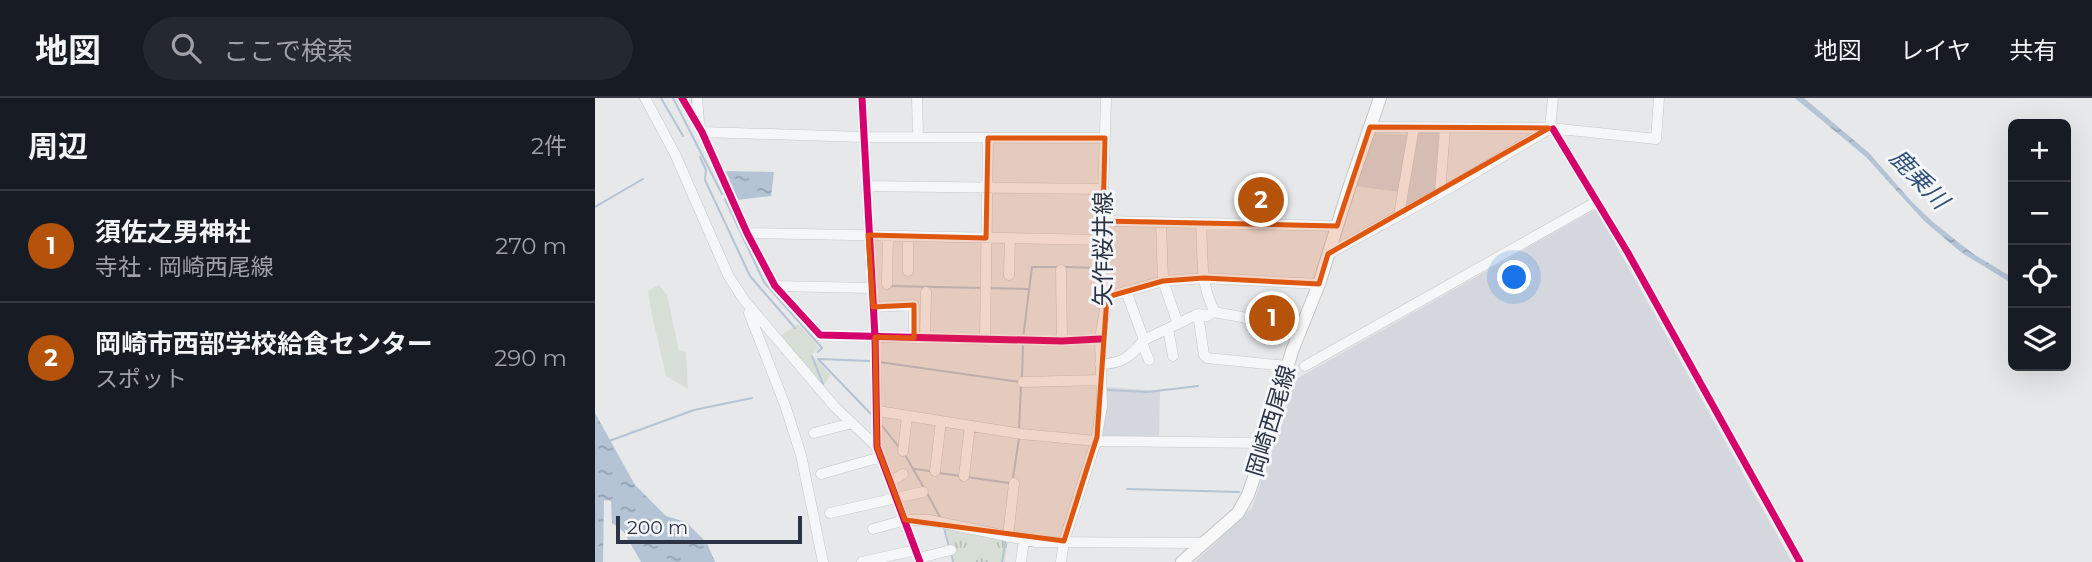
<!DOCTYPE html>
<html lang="ja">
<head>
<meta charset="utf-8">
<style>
	:root { --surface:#171b24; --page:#242831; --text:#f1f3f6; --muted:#9ea1a6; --line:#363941; --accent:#b45309 }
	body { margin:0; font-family:Montserrat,"Noto Sans JP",sans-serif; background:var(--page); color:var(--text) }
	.controls { position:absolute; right:21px; top:21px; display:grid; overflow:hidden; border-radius:10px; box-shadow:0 7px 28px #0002 }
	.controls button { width:63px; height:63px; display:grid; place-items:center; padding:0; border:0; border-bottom:2px solid var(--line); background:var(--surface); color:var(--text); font:35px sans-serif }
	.scale { position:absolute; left:21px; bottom:18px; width:186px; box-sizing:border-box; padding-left:7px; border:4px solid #2b3445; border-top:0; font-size:19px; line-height:24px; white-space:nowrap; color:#2b3445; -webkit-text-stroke:5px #f4f6f9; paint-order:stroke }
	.you { position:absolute; left:920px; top:180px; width:24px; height:24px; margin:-18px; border:5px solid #fff; border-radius:50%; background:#1a73e8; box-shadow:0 0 0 10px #1a73e833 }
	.badge { display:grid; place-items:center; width:46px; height:46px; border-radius:50%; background:var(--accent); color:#fff; font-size:23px; font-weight:700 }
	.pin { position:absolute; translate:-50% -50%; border:4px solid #fff; box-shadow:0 2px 7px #0006 }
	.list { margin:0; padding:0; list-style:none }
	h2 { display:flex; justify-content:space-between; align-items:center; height:91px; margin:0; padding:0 28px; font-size:30px }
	h2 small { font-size:23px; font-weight:400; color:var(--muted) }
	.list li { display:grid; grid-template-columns:46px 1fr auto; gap:21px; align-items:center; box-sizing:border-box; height:112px; padding:0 28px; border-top:2px solid var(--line) }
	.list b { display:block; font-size:26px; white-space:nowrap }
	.list p { margin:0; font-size:23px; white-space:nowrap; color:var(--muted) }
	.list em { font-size:23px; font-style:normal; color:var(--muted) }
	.icon { flex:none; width:38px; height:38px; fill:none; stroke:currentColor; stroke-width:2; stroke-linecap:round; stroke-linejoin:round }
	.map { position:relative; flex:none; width:1497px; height:464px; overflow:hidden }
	header { display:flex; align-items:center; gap:42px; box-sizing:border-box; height:98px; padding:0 35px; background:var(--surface); border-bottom:2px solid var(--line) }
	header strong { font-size:33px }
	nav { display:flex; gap:38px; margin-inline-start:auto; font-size:24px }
	.search { width:490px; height:63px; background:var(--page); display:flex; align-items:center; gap:18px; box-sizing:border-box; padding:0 24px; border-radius:38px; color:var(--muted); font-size:26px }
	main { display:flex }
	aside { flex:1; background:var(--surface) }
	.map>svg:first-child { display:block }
	.built { fill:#d4d7dd }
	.green { fill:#d6ded6 }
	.park { fill:url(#park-tufts) }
	.water { fill:url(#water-ripples) }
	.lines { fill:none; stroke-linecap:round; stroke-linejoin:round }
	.stream { stroke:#b4c4d5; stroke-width:2 }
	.minor-casing { stroke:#c4c6c8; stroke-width:11 }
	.major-casing { stroke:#c2c5c8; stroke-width:14 }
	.minor { stroke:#f5f6f7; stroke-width:10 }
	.major { stroke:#f8f8f8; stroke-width:12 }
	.cycleway-casing { stroke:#f4f6f9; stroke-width:11 }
	.cycleway { stroke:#d6006c; stroke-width:7 }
	.marked { fill:#df570f; fill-opacity:0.2; stroke:#df570f; stroke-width:5; stroke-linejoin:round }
	.labels { text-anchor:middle; stroke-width:6; stroke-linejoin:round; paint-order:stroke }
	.street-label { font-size:23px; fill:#2b3445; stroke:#f4f6f9 }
	.water-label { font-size:24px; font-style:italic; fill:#34527a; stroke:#f4f6f9 }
</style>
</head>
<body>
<header>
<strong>地図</strong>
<div class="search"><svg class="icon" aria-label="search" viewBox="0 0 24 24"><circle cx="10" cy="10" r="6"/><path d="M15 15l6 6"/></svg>ここで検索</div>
<nav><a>地図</a><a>レイヤ</a><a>共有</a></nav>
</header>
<main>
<aside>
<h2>周辺<small>2件</small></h2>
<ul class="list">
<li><span class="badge">1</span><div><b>須佐之男神社</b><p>寺社 · 岡崎西尾線</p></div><em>270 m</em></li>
<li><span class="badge">2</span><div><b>岡崎市西部学校給食センター</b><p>スポット</p></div><em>290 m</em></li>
</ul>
</aside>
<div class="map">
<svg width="1497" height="464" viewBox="0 0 1497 464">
	<defs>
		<pattern id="park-tufts" width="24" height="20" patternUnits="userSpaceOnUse" patternTransform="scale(1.75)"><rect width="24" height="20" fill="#d6ded6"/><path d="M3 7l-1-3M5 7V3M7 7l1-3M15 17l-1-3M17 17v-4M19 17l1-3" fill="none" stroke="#b8bfb9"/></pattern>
		<pattern id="water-ripples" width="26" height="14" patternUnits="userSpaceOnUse" patternTransform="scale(1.75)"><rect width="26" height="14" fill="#b4c4d5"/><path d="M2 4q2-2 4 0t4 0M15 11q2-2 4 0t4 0" fill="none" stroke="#93a0af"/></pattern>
	</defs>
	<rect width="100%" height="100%" fill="#e6e8ea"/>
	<path class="built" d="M821 32 847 33 841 93 807 110Z
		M778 35 818 37 804 94 759 88Z
		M1001 111 1197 464H600L657 410 701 281Z
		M508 289 565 293 564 344 502 339Z"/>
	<path class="green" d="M64 187 72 197 84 253 91 254 93 291 71 278 57 217 53 193Z
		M203 226 224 250 216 257 236 277 227 290 184 239Z"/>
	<path class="park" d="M349 425 413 439 410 464H359Z"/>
	<path class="water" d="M1200 0H1209L1274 55 1317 104 1339 125 1377 155 1418 180V186L1367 155 1329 123 1271 59Z
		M127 73 179 74 176 98 142 102Z
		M0 315 40 387 71 418 91 424 112 445 120 464H46L29 434 17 425 16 403 9 402 8 464H0Z"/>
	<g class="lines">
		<path class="stream" d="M66 0 88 38
			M78 0 127 96
			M97 7V0
			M105 59 111 72 110 82 155 178 200 230
			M130 101 169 184 227 250 223 254
			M0 109 48 81
			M471 169 503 170
			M295 188 387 190
			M393 190 433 191
			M428 240 437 169H462
			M217 258 228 286
			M223 261 276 316
			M224 261 275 263
			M284 264 424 284
			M427 279 428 246
			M512 292 552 294 603 288
			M285 325 303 348
			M424 331 426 288
			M14 343 99 312 157 300
			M309 355 329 390
			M319 371 335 373
			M344 375 366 378
			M371 379 414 385
			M418 380 424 340
			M532 391 644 394
			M332 395 346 421
			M349 430 354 449
			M357 458 358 464
			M407 464 411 441"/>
		<defs>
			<path id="minor" d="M50 0 80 56 133 177 149 202 240 309 282 349
				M87 0 107 34 152 135 180 188 225 237 467 243 505 241
				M102 0 104 24
				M267 0 280 239 282 349 325 464
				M322 0 323 38
				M775 29 955 30 1061 41 1064 0
				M955 30 958 0
				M958 31 1033 155 1205 464
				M107 34 268 39 510 40
				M271 88 508 91
				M845 95 850 30
				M804 117 819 29
				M508 123 742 128
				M566 124 568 183 583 226
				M606 126C608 154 605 185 618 210V214L612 218 603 216 609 257 612 260 693 268
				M152 135 508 142
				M733 156 858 88 954 31
				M466 172 467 243
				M313 173V138
				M414 177 415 141
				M292 186 293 138
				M180 188 277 190
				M531 193 549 242 603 216
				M512 199 568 183 609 180 724 186
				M278 209 319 207V240
				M618 214 647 219 704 237
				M154 215 190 307 206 357 228 464
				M573 231 578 258
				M330 240 331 194
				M390 242 393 40
				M547 245 554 262
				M505 266C528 266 536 258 549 242
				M710 268 1001 104
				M428 284 506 282
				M283 313 427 336 501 343 671 345
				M219 335 257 325
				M308 353 312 318
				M340 373 346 323
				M226 376 286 359
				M369 378 375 328
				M295 384 308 376
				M235 415 328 394
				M278 431 310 422H334L441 444 609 445
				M413 439 419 385
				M324 460 356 452
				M267 464 321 452
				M426 464 429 442
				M466 464 469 443 501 343 507 308 505 241 512 199 506 171 511 0"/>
			<path id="major" d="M587 464 643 415 653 397 671 345 697 253 724 186 754 90 785 0"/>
		</defs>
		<use href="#minor" class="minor-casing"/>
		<use href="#major" class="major-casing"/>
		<use href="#minor" class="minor"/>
		<use href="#major" class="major"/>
		<defs>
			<path id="cycleway" d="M87 0 107 34 152 135 180 188 225 237 467 243 505 241
				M267 0 280 239 282 349 325 464
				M958 31 1033 155 1205 464"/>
		</defs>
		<use href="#cycleway" class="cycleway-casing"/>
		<use href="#cycleway" class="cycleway"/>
	</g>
	<path class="marked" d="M775 29 954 30 733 156 724 186 609 180 568 183 512 199 502 339 469 443 310 422 282 349 280 239 319 240V207L278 209 273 137 391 140 393 40H510L508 123 742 128Z"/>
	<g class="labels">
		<g class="street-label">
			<text transform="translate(508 151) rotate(-90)" y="8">矢作桜井線</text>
			<text transform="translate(676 323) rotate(-73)" y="8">岡崎西尾線</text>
		</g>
		<g class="water-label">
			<text transform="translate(1324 81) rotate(46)" y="8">鹿乗川</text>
		</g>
	</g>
</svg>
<div class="controls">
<button>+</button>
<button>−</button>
<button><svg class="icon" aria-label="locate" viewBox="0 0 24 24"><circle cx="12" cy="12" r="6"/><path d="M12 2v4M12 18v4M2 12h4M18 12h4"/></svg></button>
<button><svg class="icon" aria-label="layers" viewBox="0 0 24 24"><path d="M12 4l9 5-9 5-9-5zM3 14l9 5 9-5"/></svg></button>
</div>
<div class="scale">200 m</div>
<div class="you"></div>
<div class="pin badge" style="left:677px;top:220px">1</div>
<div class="pin badge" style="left:666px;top:102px">2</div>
</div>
</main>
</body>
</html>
